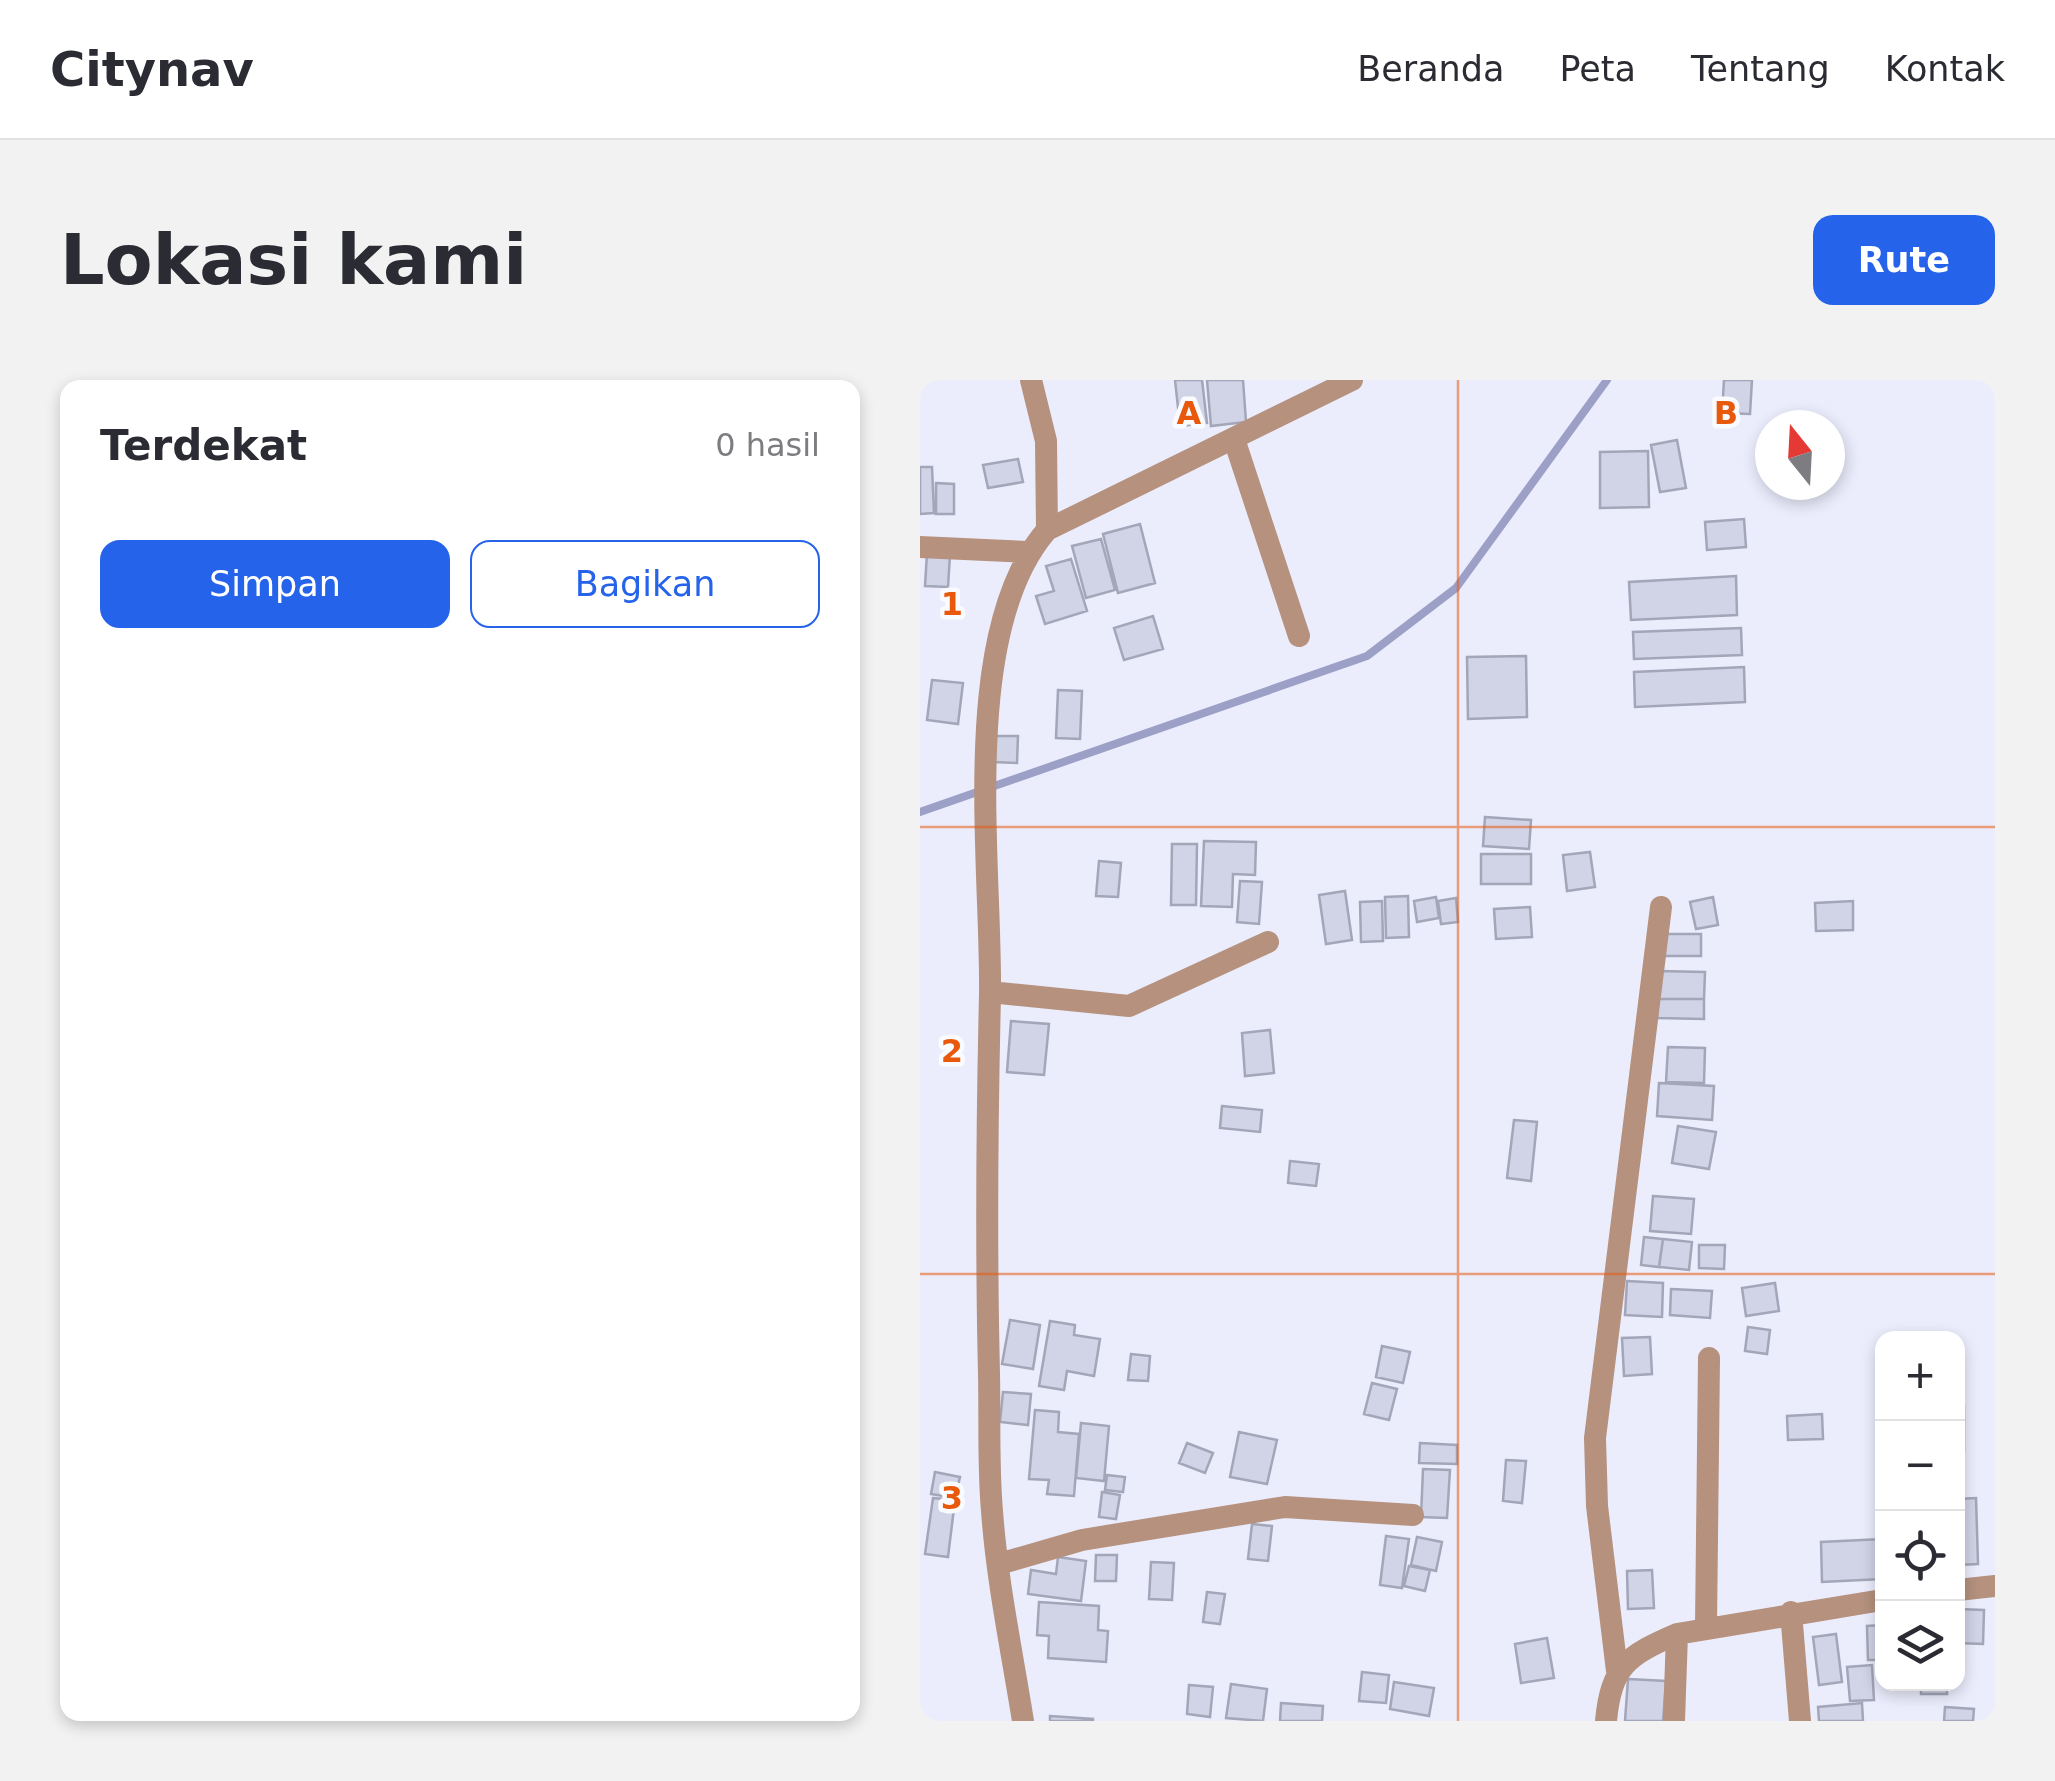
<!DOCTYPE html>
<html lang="id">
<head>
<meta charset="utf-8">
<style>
	:root { --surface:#fff; --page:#f2f2f3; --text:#2b2b33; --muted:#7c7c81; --line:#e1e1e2; --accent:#2563eb }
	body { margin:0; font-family:"DejaVu Sans",sans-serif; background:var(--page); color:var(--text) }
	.controls { position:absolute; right:30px; bottom:30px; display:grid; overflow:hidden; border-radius:20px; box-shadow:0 5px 15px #0003 }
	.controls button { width:90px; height:90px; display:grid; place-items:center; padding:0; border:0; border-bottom:2px solid var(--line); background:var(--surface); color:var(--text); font:50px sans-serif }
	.compass { position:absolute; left:835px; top:30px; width:90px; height:90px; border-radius:50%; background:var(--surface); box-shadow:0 5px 15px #0003; rotate:342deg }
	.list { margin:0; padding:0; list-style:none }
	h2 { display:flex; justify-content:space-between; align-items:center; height:130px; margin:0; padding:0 40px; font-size:42px }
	h2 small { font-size:32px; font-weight:400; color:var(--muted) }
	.actions { display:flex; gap:20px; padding:30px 40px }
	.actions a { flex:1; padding:22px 0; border:2px solid var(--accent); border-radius:20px; text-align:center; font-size:35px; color:var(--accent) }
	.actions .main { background:var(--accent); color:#fff }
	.icon { flex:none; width:55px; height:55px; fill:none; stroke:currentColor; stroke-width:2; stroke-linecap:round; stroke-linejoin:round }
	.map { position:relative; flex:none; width:1075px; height:1341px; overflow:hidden; border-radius:20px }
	header { display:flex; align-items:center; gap:60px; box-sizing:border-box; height:140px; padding:0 50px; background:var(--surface); border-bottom:2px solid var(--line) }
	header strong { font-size:48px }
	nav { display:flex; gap:55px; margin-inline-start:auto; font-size:35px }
	.intro { display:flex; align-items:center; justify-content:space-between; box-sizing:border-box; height:240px; padding:0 60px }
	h1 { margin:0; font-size:70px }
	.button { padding:25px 45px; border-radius:20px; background:var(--accent); color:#fff; font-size:35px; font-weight:700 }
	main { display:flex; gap:60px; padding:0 60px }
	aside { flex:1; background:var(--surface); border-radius:20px; box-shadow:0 5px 15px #0003 }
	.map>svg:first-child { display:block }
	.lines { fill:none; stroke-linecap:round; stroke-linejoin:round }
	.stream { stroke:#9da0c6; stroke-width:8 }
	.building { fill:#d1d3e6; stroke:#a3a6b8; stroke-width:2.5 }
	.street { stroke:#b5917e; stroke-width:22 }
	.grid { fill:none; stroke:#e8590c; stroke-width:2.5; stroke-opacity:0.55 }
	.grid-label { font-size:32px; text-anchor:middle; font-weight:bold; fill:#e8590c; stroke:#fafbff; stroke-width:9; stroke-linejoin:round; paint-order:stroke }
</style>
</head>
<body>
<header>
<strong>Citynav</strong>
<nav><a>Beranda</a><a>Peta</a><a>Tentang</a><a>Kontak</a></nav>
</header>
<div class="intro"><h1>Lokasi kami</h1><a class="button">Rute</a></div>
<main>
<aside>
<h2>Terdekat<small>0 hasil</small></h2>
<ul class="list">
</ul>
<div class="actions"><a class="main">Simpan</a><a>Bagikan</a></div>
</aside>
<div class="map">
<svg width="1075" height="1341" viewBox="0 0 1075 1341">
	<rect width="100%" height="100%" fill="#ebedfd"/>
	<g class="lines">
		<path class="stream" d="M0 432 447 276 536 208 687 0"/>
	</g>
	<path class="building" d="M255 0H282L287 43 260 46Z
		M287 0H323L326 42 291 46Z
		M804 0H832L830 34 802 33Z
		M757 60 766 108 740 112 731 65Z
		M728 71 729 127 680 128V72Z
		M98 79 103 102 68 108 63 85Z
		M0 87H12L14 133 0 134Z
		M16 103 34 104V134H16Z
		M824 139 826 167 787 170 785 142Z
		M220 144 235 203 198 213 183 154Z
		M181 159 195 210 166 218 152 166Z
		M7 173 30 175 28 207 5 206Z
		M151 179 167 231 125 244 116 216 134 211 126 186Z
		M816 196 817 235 711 240 709 202Z
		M233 236 243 269 204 280 194 248Z
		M821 248 822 275 714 279 713 252Z
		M606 276 607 337 548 339 547 277Z
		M824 287 825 322 715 327 714 292Z
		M12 300 43 303 38 344 7 340Z
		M138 310 162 311 160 359 136 358Z
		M75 356H98L97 383 73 382Z
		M565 437 611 440 609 469 563 466Z
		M284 461 336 462 335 495 313 494 312 527 281 526Z
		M252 464H277L276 525H251Z
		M670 472 675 507 647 511 643 475Z
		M561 474H611V504H561Z
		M179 481 201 483 198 517 176 516Z
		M320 501 342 502 339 544 317 542Z
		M425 511 432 560 406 564 399 515Z
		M488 516 489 557 466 558 465 517Z
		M516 517 519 538 497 542 494 521Z
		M793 517 798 545 776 549 770 522Z
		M536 518 538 542 521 544 518 521Z
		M462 521 463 561 441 562 440 522Z
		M933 521V550L896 551 895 523Z
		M610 527 612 557 576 559 574 529Z
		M744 554H781V576H744Z
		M738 591 785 592 784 619H737Z
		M737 619H784V639L737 638Z
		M91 641 129 644 124 695 87 692Z
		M350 650 354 693 325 696 322 653Z
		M748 667 785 668 784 703 746 702Z
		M739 703 794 706 792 740 737 736Z
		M302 726 342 730 340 752 300 748Z
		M594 740 617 742 611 801 587 798Z
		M758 746 796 752 789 789 752 783Z
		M370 781 399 784 396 806 368 803Z
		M733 816 774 819 771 854 730 851Z
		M724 857 743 859 739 887 721 885Z
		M743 859 772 862 769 890 739 887Z
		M779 865H805L804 889 779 888Z
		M707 901 743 903 742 937 705 935Z
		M855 903 859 931 826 936 822 908Z
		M751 909 792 911 790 938 750 935Z
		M90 940 120 945 113 989 82 984Z
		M130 941 155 945 154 955 180 959 174 996 147 991 144 1010 119 1006Z
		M828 947 850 950 847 974 825 971Z
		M730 957 732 994 704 996 702 958Z
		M462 966 490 972 483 1003 456 997Z
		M211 974 230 976 228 1001 208 1000Z
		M452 1003 477 1009 469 1040 444 1034Z
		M83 1012 111 1014 108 1045 80 1042Z
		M1038 1026H1044V1072H1038Z
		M115 1030 139 1032 138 1052 159 1054 154 1116 127 1114 129 1100 109 1099Z
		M902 1034 903 1059 868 1060 867 1036Z
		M161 1043 189 1046 184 1101 156 1098Z
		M319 1052 357 1060 347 1104 310 1097Z
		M267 1063 293 1073 285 1093 259 1083Z
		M500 1063 537 1065V1084L499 1083Z
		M586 1080 606 1081 602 1123 583 1121Z
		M503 1089 530 1090 527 1138 501 1137Z
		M15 1092 40 1097 35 1118 11 1114Z
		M187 1095 205 1097 203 1112 185 1110Z
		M182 1112 200 1115 196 1139 179 1137Z
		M13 1118 35 1120 28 1177 5 1174Z
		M1056 1118 1058 1184 1038 1185V1119Z
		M332 1144 352 1146 348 1181 328 1179Z
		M466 1156 489 1159 482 1208 460 1205Z
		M497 1157 522 1162 516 1191 491 1185Z
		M962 1159V1199L902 1202 901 1162Z
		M176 1175H197L196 1201H175Z
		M138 1177 166 1181 161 1221 108 1214 111 1190 136 1194Z
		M231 1182 254 1183 252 1220 229 1219Z
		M489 1186 510 1190 505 1211 484 1206Z
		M732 1190 734 1228 708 1229 707 1191Z
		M287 1212 305 1214 300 1244 283 1242Z
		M119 1222 179 1226 178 1250 188 1251 186 1282 128 1278 129 1256 117 1255Z
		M1038 1229 1064 1230 1063 1264 1038 1263Z
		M962 1245V1280H948L947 1246Z
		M916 1254 922 1302 899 1305 893 1257Z
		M627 1258 634 1298 601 1303 595 1264Z
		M952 1285 954 1320 930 1321 927 1287Z
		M442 1292 469 1295 466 1323 439 1321Z
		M708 1299 746 1301 743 1341H705Z
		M474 1302 514 1308 509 1336 470 1329Z
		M311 1304 347 1309 343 1341 306 1338Z
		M1001 1304H1027V1314H1001Z
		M269 1305 293 1307 290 1337 267 1334Z
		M361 1323 403 1326 402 1341H360Z
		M942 1323 943 1341H899L898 1327Z
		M1025 1327 1054 1329 1053 1341H1024Z
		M130 1336 173 1339V1341H130Z"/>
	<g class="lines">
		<path class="street" d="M111 0 126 61 127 150
			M314 59 379 256
			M0 167 108 172
			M70 612 209 626 348 562
			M79 1184 162 1160 365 1127 493 1135
			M1038 1210 1075 1206
			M871 1232 880 1341
			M786 1247 789 978
			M697 1291 677 1126 675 1058 741 527
			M103 1341C92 1272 77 1201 72 1131 68 1086 70 1040 69 994 66 868 67 742 70 615 72 486 38 252 127 150L432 0
			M686 1341C691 1286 708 1275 757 1254L962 1220
			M754 1341 757 1254"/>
	</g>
	<path class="grid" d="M538 0V1341M0 447H1075M0 894H1075"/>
	<g class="grid-label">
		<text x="269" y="44">A</text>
		<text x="806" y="44">B</text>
		<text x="32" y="235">1</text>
		<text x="32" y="682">2</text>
		<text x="32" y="1129">3</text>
	</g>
</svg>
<div class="controls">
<button>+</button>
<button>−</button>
<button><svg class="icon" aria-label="locate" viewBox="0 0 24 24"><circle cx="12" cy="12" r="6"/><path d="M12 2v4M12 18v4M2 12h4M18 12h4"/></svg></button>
<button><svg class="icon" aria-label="layers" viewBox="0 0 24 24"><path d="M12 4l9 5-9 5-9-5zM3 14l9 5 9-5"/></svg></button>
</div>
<svg class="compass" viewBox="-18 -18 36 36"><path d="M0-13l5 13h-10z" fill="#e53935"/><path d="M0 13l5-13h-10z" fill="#7c7c81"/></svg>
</div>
</main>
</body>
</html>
